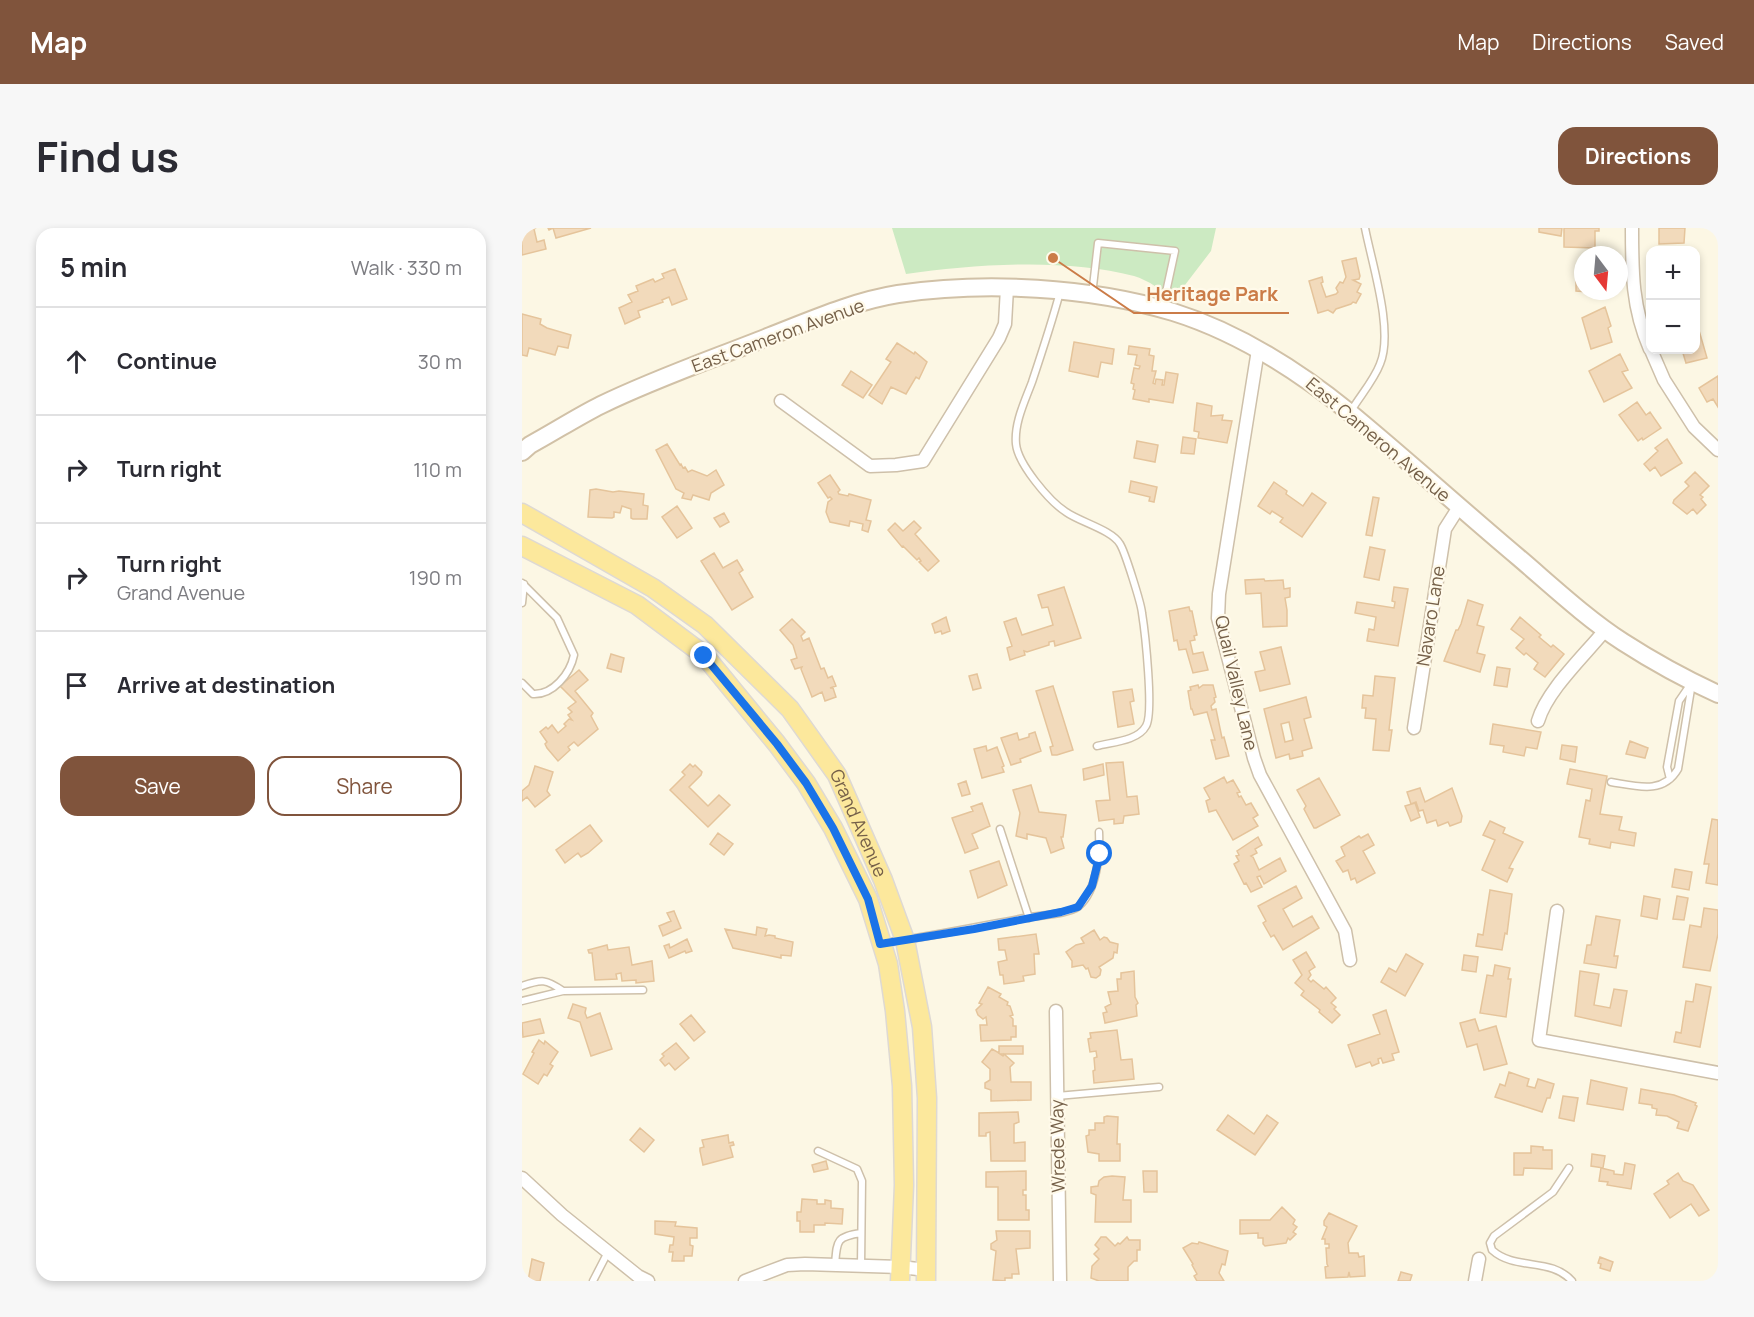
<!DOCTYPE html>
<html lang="en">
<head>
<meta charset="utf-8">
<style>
	:root { --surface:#fff; --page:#f7f7f7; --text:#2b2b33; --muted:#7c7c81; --line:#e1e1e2; --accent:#80543c }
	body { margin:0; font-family:Manrope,sans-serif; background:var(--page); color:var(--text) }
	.controls { position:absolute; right:18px; top:18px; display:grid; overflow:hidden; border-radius:12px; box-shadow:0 3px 9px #0003 }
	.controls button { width:54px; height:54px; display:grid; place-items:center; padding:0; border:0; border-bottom:2px solid var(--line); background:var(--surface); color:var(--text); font:30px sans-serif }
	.compass { position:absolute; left:1052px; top:18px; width:54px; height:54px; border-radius:50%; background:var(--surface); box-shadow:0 3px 9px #0003; rotate:164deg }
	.stop { position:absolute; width:18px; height:18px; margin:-14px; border:4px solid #1a73e8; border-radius:50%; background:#fff }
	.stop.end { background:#1a73e8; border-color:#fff; box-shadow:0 2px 6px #0008 }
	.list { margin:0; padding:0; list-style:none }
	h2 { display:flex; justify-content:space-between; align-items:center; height:78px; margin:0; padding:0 24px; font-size:26px }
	h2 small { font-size:20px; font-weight:400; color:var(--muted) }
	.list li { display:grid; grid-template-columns:39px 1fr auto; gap:18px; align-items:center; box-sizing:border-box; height:108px; padding:0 24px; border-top:2px solid var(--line) }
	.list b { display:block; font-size:22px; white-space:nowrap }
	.list p { margin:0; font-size:20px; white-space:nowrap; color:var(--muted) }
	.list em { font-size:20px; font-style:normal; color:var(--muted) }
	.actions { display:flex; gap:12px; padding:18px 24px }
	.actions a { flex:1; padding:14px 0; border:2px solid var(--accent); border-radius:18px; text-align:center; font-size:21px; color:var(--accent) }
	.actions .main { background:var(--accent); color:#fff }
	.icon { flex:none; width:33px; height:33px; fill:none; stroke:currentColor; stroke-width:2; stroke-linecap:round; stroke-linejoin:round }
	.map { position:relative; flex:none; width:1196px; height:1053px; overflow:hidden; border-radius:18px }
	header { display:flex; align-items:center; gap:36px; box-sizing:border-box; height:84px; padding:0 30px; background:var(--accent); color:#fff }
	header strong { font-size:28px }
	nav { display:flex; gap:33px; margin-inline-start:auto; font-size:21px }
	.intro { display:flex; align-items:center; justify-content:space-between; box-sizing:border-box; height:144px; padding:0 36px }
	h1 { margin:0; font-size:42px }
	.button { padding:15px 27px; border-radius:18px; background:var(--accent); color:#fff; font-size:21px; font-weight:700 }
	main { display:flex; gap:36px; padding:0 36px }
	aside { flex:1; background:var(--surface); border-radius:18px; box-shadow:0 3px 9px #0003 }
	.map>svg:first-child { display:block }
	.green { fill:#cceac2 }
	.building { fill:#f2dabb; stroke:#e5c49b; stroke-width:1.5; fill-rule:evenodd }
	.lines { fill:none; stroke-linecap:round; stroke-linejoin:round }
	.service-casing { stroke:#cec0aa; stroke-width:9 }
	.minor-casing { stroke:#cec0aa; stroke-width:15 }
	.secondary-casing { stroke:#d1c1a7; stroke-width:20 }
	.primary-casing { stroke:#ded9d3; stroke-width:21 }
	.service { stroke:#fff; stroke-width:6 }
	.minor { stroke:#fff; stroke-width:12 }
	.secondary { stroke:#fff; stroke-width:16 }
	.primary { stroke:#fce89c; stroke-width:18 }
	.route { stroke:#1a73e8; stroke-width:8 }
	.labels { text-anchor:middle; stroke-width:4.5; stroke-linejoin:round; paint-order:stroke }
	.street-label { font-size:18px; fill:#756049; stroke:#fffaea }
	.leader { fill:none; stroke:#cb7c48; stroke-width:2 }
	.callout-dot { fill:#cb7c48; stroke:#fffaea; stroke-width:2 }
	.callout-label { font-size:20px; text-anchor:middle; font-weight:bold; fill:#cb7c48; stroke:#fffaea; stroke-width:4.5; stroke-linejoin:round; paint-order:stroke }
</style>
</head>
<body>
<header>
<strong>Map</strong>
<nav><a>Map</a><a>Directions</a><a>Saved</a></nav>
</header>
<div class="intro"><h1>Find us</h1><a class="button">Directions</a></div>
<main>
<aside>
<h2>5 min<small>Walk · 330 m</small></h2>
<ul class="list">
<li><svg class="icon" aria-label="ahead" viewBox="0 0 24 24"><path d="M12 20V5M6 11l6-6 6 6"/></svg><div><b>Continue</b></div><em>30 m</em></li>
<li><svg class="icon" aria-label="right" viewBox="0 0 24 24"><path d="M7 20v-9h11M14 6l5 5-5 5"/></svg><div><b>Turn right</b></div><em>110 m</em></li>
<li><svg class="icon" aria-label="right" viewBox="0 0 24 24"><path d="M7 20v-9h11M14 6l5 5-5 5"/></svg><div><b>Turn right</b><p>Grand Avenue</p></div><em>190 m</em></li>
<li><svg class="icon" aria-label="arrive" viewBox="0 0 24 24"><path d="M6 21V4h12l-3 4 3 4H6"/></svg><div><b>Arrive at destination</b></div></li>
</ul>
<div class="actions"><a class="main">Save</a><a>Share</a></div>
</aside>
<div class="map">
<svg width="1196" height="1053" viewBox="0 0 1196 1053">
	<rect width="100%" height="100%" fill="#fcf7e4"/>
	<path class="green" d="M370 0H694L689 23 653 70C640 63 626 52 612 48 545 30 453 36 384 46Z"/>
	<path class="building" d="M0 0H14L12 1 15 14 22 12 24 21 0 27Z
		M26 0H69L34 10 31 0 27 2Z
		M1017 0H1040L1039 8 1017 4Z
		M1042 0H1077V3H1073V20L1042 19Z
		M1137 0H1163L1162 15 1137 16Z
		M834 30 838 48 837 51 831 52 839 56 835 64 839 66 834 75 831 74 829 76 814 81 811 85 806 82 796 85 787 53 800 49 801 54 799 55 804 69 814 66 816 64 814 60 818 54 821 55 824 49 820 33Z
		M153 41 165 71 150 77 147 69 140 72 141 74 116 83 118 89 103 96 97 80 110 74 106 67 116 63 114 58 131 51 133 54 142 50 140 46Z
		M1054 42H1061V63H1080V65L1054 63Z
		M1083 79 1089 98 1086 100 1090 114 1069 121 1060 90Z
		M0 86 19 91 18 96 25 100 49 107 46 120 36 118 33 127 7 120 5 128 0 127Z
		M1176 99 1185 130 1164 135 1160 122H1174V100Z
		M552 114 592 121 590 136 579 134 576 149 547 143Z
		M375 115 392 126 393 124 405 134 397 151 394 149 384 166 369 159 360 176 347 167 369 134 364 131Z
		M607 118 628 121 627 127 632 128 630 143H634L631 155 633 156 634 151 641 152 640 157H642L644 144 656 146 651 175 627 171V174L611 171 613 162 611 161 612 156 609 155 612 140 617 141 618 138 613 137 615 127 606 126Z
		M1098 126 1106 142 1100 144 1110 160 1082 174 1067 143Z
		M329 143 350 157 341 170 320 157Z
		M1196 148V179L1191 171 1185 174 1177 160Z
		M1115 174 1124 187 1128 184 1139 200 1121 212 1120 210 1116 213 1097 187Z
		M675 175 690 178 689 188 701 187 700 192 710 193 705 215 676 210 677 204 672 203Z
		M661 209 674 211 672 226 659 225Z
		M1145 211 1160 235 1139 248 1133 239 1128 243 1122 236 1136 223 1133 220Z
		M615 213 636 217 633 234 612 230Z
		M145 216 158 237 159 236 161 240 163 239 166 244 170 242 185 248 194 242 202 257 189 265 187 272 171 267 169 272 160 270 162 265 154 261 134 222Z
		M1173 244 1187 258 1178 267 1181 269 1179 271 1184 277 1175 286 1171 281 1165 286 1151 275 1152 272 1167 258 1163 254Z
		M308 247 318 262 316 264 317 266 326 268 327 266 349 272 344 292 349 293 346 304 340 302 341 296 328 293 327 298 308 294 304 284 306 274 310 271 308 269 306 270 296 255Z
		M609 253 635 259 632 274 627 273 628 269 607 264Z
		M752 254 765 263 764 266 781 278 790 265 804 275 780 309 758 294 761 290 750 283 748 286 736 278Z
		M74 261 91 264 97 263 122 266 121 277 126 278 125 291H111L109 290V281L100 278 98 285 92 284V289L90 290 66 289 68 262Z
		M851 269 857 270 850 308 844 307Z
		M155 278 170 300 155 310 140 289Z
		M202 285 207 294 198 299 192 290Z
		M392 293 399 300 393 306 417 333 406 343 397 334 399 333 397 330 395 332 381 318 380 319 366 302 373 295 381 303Z
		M848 319 863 322 857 352 842 349Z
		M192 325 201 340 215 332 221 342 217 345 231 369 210 382 179 333Z
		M742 351 743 353 761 352 762 361 768 360V369L763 370 765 382V398L741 399 739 365 724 366 723 352Z
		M542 359 559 410 533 418 532 413 527 414V417L505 424 502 423 503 427 488 432 485 420 490 418 482 394 494 390 500 407 531 397 526 379 520 380 516 367Z
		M872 359 886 361 876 418 845 413 847 401 852 402 854 389 833 385 835 374 872 380 873 374 870 373Z
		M946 372 961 377 955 397 962 399 955 425 963 427 958 444 922 433 934 402H936L939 396Z
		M667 379 668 383H670L675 407 672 408 673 412 668 413 671 426 681 424 686 442 671 445 664 421 657 422 655 412 652 413 647 383Z
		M424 389 428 403 420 406 419 403 413 405 410 396Z
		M998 389 1019 407 1017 409 1029 419 1031 417 1042 426 1023 449 1012 441 1016 435 1004 425 1002 427 994 420 1002 411 989 401Z
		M270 391 283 404 279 408 281 413 287 410 299 441 302 440 306 450 310 448 314 458 308 460H311L314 469 303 473 300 464 290 469 279 441 280 439 273 441 269 432 275 430 271 417 258 402Z
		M759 419 768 456 738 463 733 444 743 442 738 424Z
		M89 426 102 430 99 444 85 440Z
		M975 439 988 441 985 459 972 457Z
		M57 442 66 452 53 463 71 485 69 488 76 501 56 518 52 514 46 519 48 522 36 533 25 520 23 516 25 514 18 504 24 499 26 501 30 497 36 505 44 498 42 496 47 491 50 492 46 487 50 484 46 480 54 474 38 458Z
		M455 446 459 460 451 462 447 448Z
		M853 448 873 450 867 502H870L867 523 851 522 854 491 843 490 844 480H840L841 467 851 468Z
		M676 457 677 460 681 457H691L694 469 692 470 693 474 689 478 690 482 694 481 700 510 702 509 707 528 694 531 689 512H693L685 484 672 487 670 481H669L666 463 669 462 668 459Z
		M531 458 551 522 535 527H530L528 519 531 518 514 463Z
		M610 461 612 473 608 474 612 496 596 499 591 464Z
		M784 469 789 489 782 491 790 520 780 523 781 528 768 531 767 526 754 530 742 481ZM767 494 771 512 763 514 759 496Z
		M971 496 1019 504 1015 521 1004 519 1002 528 981 524 982 518 968 516Z
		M513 504 519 523 498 531 499 534 489 537 479 510 495 505 497 512 507 509V506Z
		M1108 513 1126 520 1123 530 1104 526Z
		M1040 517 1055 519 1053 534 1038 531Z
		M464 518 465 523 475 519 482 538 480 539 482 544 460 550 452 521Z
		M601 534 605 569 615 568 617 586 602 588 601 595 592 596V591L577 593 574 573 588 572 584 535Z
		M168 536 171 539 173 537 180 544 179 547 167 559 186 578 197 567 208 577 186 599 148 562 163 547 160 544Z
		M581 536 582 547 562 552 561 541Z
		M13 538 31 544 25 563 28 567 13 579 5 569 0 573V563L7 557Z
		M1048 541 1085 548 1078 586 1100 589 1097 602 1114 605 1112 618 1089 614 1088 620 1067 616 1068 611 1057 609 1064 572 1068 573 1070 561 1045 556Z
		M702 549 705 555 711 552 718 564 715 565 717 569 719 568 724 577 729 575 736 587 731 590 736 598 711 612 694 582 687 584 684 573 688 571 682 560Z
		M797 550 818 587 794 600H792L782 581 784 578 775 562Z
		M444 553 448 566 440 568 436 556Z
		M509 557 517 584 544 587 541 609H539L542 620 529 625 524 610 505 606V611L494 608 498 585 491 562Z
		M898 560 903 574 930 560 940 588 939 594 928 598 926 594 916 598 914 592 905 595 901 582 897 583 894 574 889 576 885 564Z
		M460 575 468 598 450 606 456 620 443 625 430 590 451 583 449 579Z
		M893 575 898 589 889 593 883 578Z
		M1190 591 1196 592V657L1184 655 1187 636H1182Z
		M968 593 983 600 981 605 1001 614 987 640 991 641 985 654 960 642 973 612 961 607Z
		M68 597 80 613 66 625 59 629 56 625 43 635 34 622Z
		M196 605 211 616 202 627 188 616Z
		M846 606 852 617 841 623 853 645 835 655 833 650 829 652 826 642 821 644 814 633 823 628 819 619 837 608 839 610Z
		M736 609 740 617 733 621 735 625 729 628 731 629 737 642 758 630 764 643 742 656 738 648 735 649 740 659 729 664 724 655 722 656 712 636 717 633 714 628 717 627 715 623Z
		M477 633 485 657 456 670 448 643Z
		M1153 641 1170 644 1167 662 1150 659Z
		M774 658 780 670 761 681 771 699 790 688 797 700 761 722 752 707 749 709 741 695 744 693 736 678Z
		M968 662 990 666 985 706 983 705 980 722 954 718 956 706 961 707Z
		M1122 668 1138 671 1135 691 1119 688Z
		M1155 668 1166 670 1162 692 1151 691Z
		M1182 680 1196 682V706L1188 743 1161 739 1168 697 1179 699Z
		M152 683 159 700 141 708 137 698 149 693 145 685Z
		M1074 688 1098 692 1092 728H1096L1094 740 1062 735 1065 717H1069Z
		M235 699 245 701 243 708 247 707 253 708V710L271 714 269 728 259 727V730L211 720 203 701 234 707Z
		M572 702 578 712 582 709 585 710 588 714 596 716 595 725 592 724 591 730 577 739 579 742 578 747 574 750 569 749 566 740 564 741 561 737 550 739V733L544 724 554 717 562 715 559 710Z
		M514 706 517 726H512L513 746 501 748 502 753 482 756 481 747H478L476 734 485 732 483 722H477L476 711Z
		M165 711 170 723 164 725 163 723 147 730 142 718 147 716 148 720Z
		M85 717 86 722 107 719 110 737 130 733 132 753 114 755V752L100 753 99 745 94 746 95 751 73 752 70 725H67L66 722Z
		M784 724 793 739 787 743 789 747 786 751 789 754 791 752 802 761 804 759 814 770 809 775 814 779 812 781 818 787 810 795 797 784 798 782 779 767 782 763 773 755 780 747 771 732Z
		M884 726 901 736 883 768 859 754 867 740 874 744Z
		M942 727 956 729 954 744 940 742Z
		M973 737 988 740 986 751H989L984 789 958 785 965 747 971 748Z
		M612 743 613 769 616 775 614 777 615 788 583 795 581 785 585 784 583 779 589 776 586 764 596 763 595 751H599V745Z
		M1058 743 1077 746 1072 777 1088 780 1092 761 1105 763 1099 798 1053 788Z
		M1174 756 1189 759 1178 819 1152 814 1154 804 1159 805 1164 773 1171 774Z
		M466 759 479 766 477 769 486 774 485 777 488 778 491 787 488 788 491 791V798H494V809H489V812L459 813 458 797H465L464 789 461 791 456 787 454 782 460 776 457 775Z
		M51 776 64 780 63 785 65 790 78 785 90 821 69 828 58 794 46 790Z
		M864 782 877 824 870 826 872 832 861 835 859 830 856 831 857 835 850 838 848 834 834 839 826 817 858 806 851 787Z
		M169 787 183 804 172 813 158 796Z
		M18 791 22 805 1 809 0 795Z
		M953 791 957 803 974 798 985 836 962 842 955 816 945 819 938 795Z
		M595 802 599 832 610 831 612 851 572 855 571 843 573 842 572 830 575 829 574 823 568 824 566 811 569 810 568 805Z
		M17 812 22 816 23 813 36 824 28 836 31 838 25 848 22 846 16 856 1 846 12 825 10 824Z
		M154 815 167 830 153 842 147 835 143 838 138 832 142 828 140 826Z
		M477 818H501V826H478L481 828 482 826 492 835 488 839 489 854H509V872L469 873V862L463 860V855L468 852V841L460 834 470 821 477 825Z
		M987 844 1007 851 1005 858 1013 860 1016 851 1032 856 1028 870H1025L1020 884 973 869 978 856 983 858Z
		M1069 852 1105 860 1101 882 1065 876Z
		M1119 861 1152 867 1174 875 1173 877 1175 878 1166 903 1155 900 1157 894 1145 888 1134 887 1135 881 1130 880V877L1117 875Z
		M1041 868 1056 870 1052 893 1037 890Z
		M496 884 497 894 492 896V915L503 914V933H469L468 904 464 905V908H457V885Z
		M706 887 732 906 745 887 756 895 733 927 695 902Z
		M585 888 596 889 595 916H598V933H577V926L566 924 564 908 567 907V902H573V895H582V889Z
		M118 900 132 912 122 924 108 912Z
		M206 907 207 915 211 914 212 917 208 918 211 929 181 937 178 923V920L182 919 180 912Z
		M1009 918 1021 919V922H1030V941L1002 940 1001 947H992V925H1009Z
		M1070 926 1083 928 1081 940 1069 938Z
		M304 933 306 941 292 944 290 937Z
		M1103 935 1113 937 1109 961 1085 957 1086 954 1077 953 1079 940 1092 943V946L1101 947Z
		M504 943V962H501V967H504V982H507V992H476V959H464V944Z
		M621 943H635V964H622Z
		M1156 945 1161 953 1171 957 1187 982 1177 988 1169 976 1148 990 1132 966 1147 956 1145 953Z
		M590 948 603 949 601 972H609V994H573L574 967 569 965V959L576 958 577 953 582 949Z
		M280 971 295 972V976H303V972L309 973V980L321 981 320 996 303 995V997H292V1004H278V993H275V984H279Z
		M760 979 773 992 771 996 775 999 771 1004 774 1006 768 1012 766 1010 764 1015 743 1018 741 1016V1010H736V1005L718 1006V992H748Z
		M807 985 835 998 826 1015 827 1025H836L837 1029 842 1028 843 1048 828 1049 827 1044 826 1049 804 1050 803 1039 806 1038 805 1036 804 1020H807V1016H803V1011H800L805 999 802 997V993Z
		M133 993 154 994 153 998 175 1000V1010H168V1017L171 1018 170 1028H162V1033H150L151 1024H147L148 1017H151L152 1009 133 1006Z
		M474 1003H508V1020L494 1021 497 1046H490V1050H483V1053L471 1052 474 1023 469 1021V1016L475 1012Z
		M579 1009H584L593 1018 596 1015 598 1016 605 1009 607 1012H618V1022H615V1033H612L606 1039V1053H577L569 1050 570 1038 577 1031 572 1026 577 1021 573 1017Z
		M677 1014 706 1023 703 1037 700 1036 697 1045 702 1053H675L672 1048 675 1046 670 1037 671 1036 661 1020 670 1015 676 1016Z
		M1078 1029 1091 1034 1088 1043 1078 1040 1079 1036 1076 1035Z
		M10 1031 22 1035 18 1053H6Z
		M879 1044 890 1047 888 1053H876Z"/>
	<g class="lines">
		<defs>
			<path id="service" d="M538 64C530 94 520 124 510 154 503 173 492 195 494 216 496 236 527 273 544 284 558 294 590 302 598 316 603 324 619 375 620 385 623 404 632 485 624 498 616 513 590 514 575 518
				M570 67 576 15 653 23 641 78
				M829 183C838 168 852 152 858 136 872 103 850 36 843 0
				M0 355 35 390 52 427C48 446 31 467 11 466L0 455
				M0 375 2 356
				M1148 551 1145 539 1157 473 1168 457
				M1089 554C1114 558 1141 567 1156 541L1170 455
				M478 601 507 690
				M362 715C411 708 459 698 508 689 520 687 548 686 557 678 575 662 578 627 577 604
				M0 758C20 751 24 751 41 763
				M0 773 41 763 121 762
				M535 868 637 859
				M296 923 335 941 340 953 339 1038
				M1047 940 1031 964 972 1008 968 1015 970 1022C993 1043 1029 1029 1050 1053
				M313 1037C315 1012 314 1009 339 1005
				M71 1053 86 1024"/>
			<path id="minor" d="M1110 0C1110 44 1110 80 1128 121
				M736 122 697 366 696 390 732 530 738 547 823 703 828 732
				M1129 122 1142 152 1172 199 1196 222
				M259 173 348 238 374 237 401 233 477 110 483 96 485 60
				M1016 493C1025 462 1063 427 1084 401
				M892 500 923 301 937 279
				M1035 683 1017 812 1196 845
				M534 783 538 1053
				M0 950 40 987 116 1048 126 1053
				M223 1053 265 1037 283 1036 378 1039 405 1042
				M953 1053 957 1031"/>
			<path id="secondary" d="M0 224 8 217C32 204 55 189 79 177 132 151 193 130 248 108 289 92 332 73 376 66 464 53 567 59 651 84 715 104 775 142 827 184 884 231 939 281 996 329 1030 358 1064 390 1101 414 1132 434 1163 451 1196 466"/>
			<g id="primary">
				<path id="s1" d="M0 285 131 360 183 397 268 481 315 547 361 652 383 712 400 799 405 870 404 1053"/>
				<path d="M0 318 115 377 182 427 255 516 284 555 311 600 346 671 366 736 373 783 380 858 382 957 378 1053"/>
			</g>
		</defs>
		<use href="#service" class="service-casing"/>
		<use href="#minor" class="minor-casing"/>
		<use href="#secondary" class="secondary-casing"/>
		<use href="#primary" class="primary-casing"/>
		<use href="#service" class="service"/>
		<use href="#minor" class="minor"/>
		<use href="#secondary" class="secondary"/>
		<use href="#primary" class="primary"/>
	</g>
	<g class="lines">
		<path class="route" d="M182 428 255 516 284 555 311 600 346 671 358 716 452 701 539 684 556 679 570 658 578 626"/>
	</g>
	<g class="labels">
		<g class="street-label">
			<text transform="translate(256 108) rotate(-20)" y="6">East Cameron Avenue</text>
			<text transform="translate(856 212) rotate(40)" y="6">East Cameron Avenue</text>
			<text transform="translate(909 388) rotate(-81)" y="6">Navaro Lane</text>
			<text transform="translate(714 455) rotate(77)" y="6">Quail Valley Lane</text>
			<text dy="6" stroke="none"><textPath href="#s1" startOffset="468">Grand Avenue</textPath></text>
			<text transform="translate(536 918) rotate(-91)" y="6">Wrede Way</text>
		</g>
	</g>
	<path class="leader" d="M531 30L612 85H767"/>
	<circle class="callout-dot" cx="531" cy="30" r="6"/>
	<g class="callout-label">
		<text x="690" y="73">Heritage Park</text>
	</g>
</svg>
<div class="controls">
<button>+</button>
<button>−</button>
</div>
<svg class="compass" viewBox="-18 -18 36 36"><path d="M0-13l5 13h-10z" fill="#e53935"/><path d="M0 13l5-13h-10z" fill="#7c7c81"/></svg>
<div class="stop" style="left:578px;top:626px"></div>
<div class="stop end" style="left:182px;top:428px"></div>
</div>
</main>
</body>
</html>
